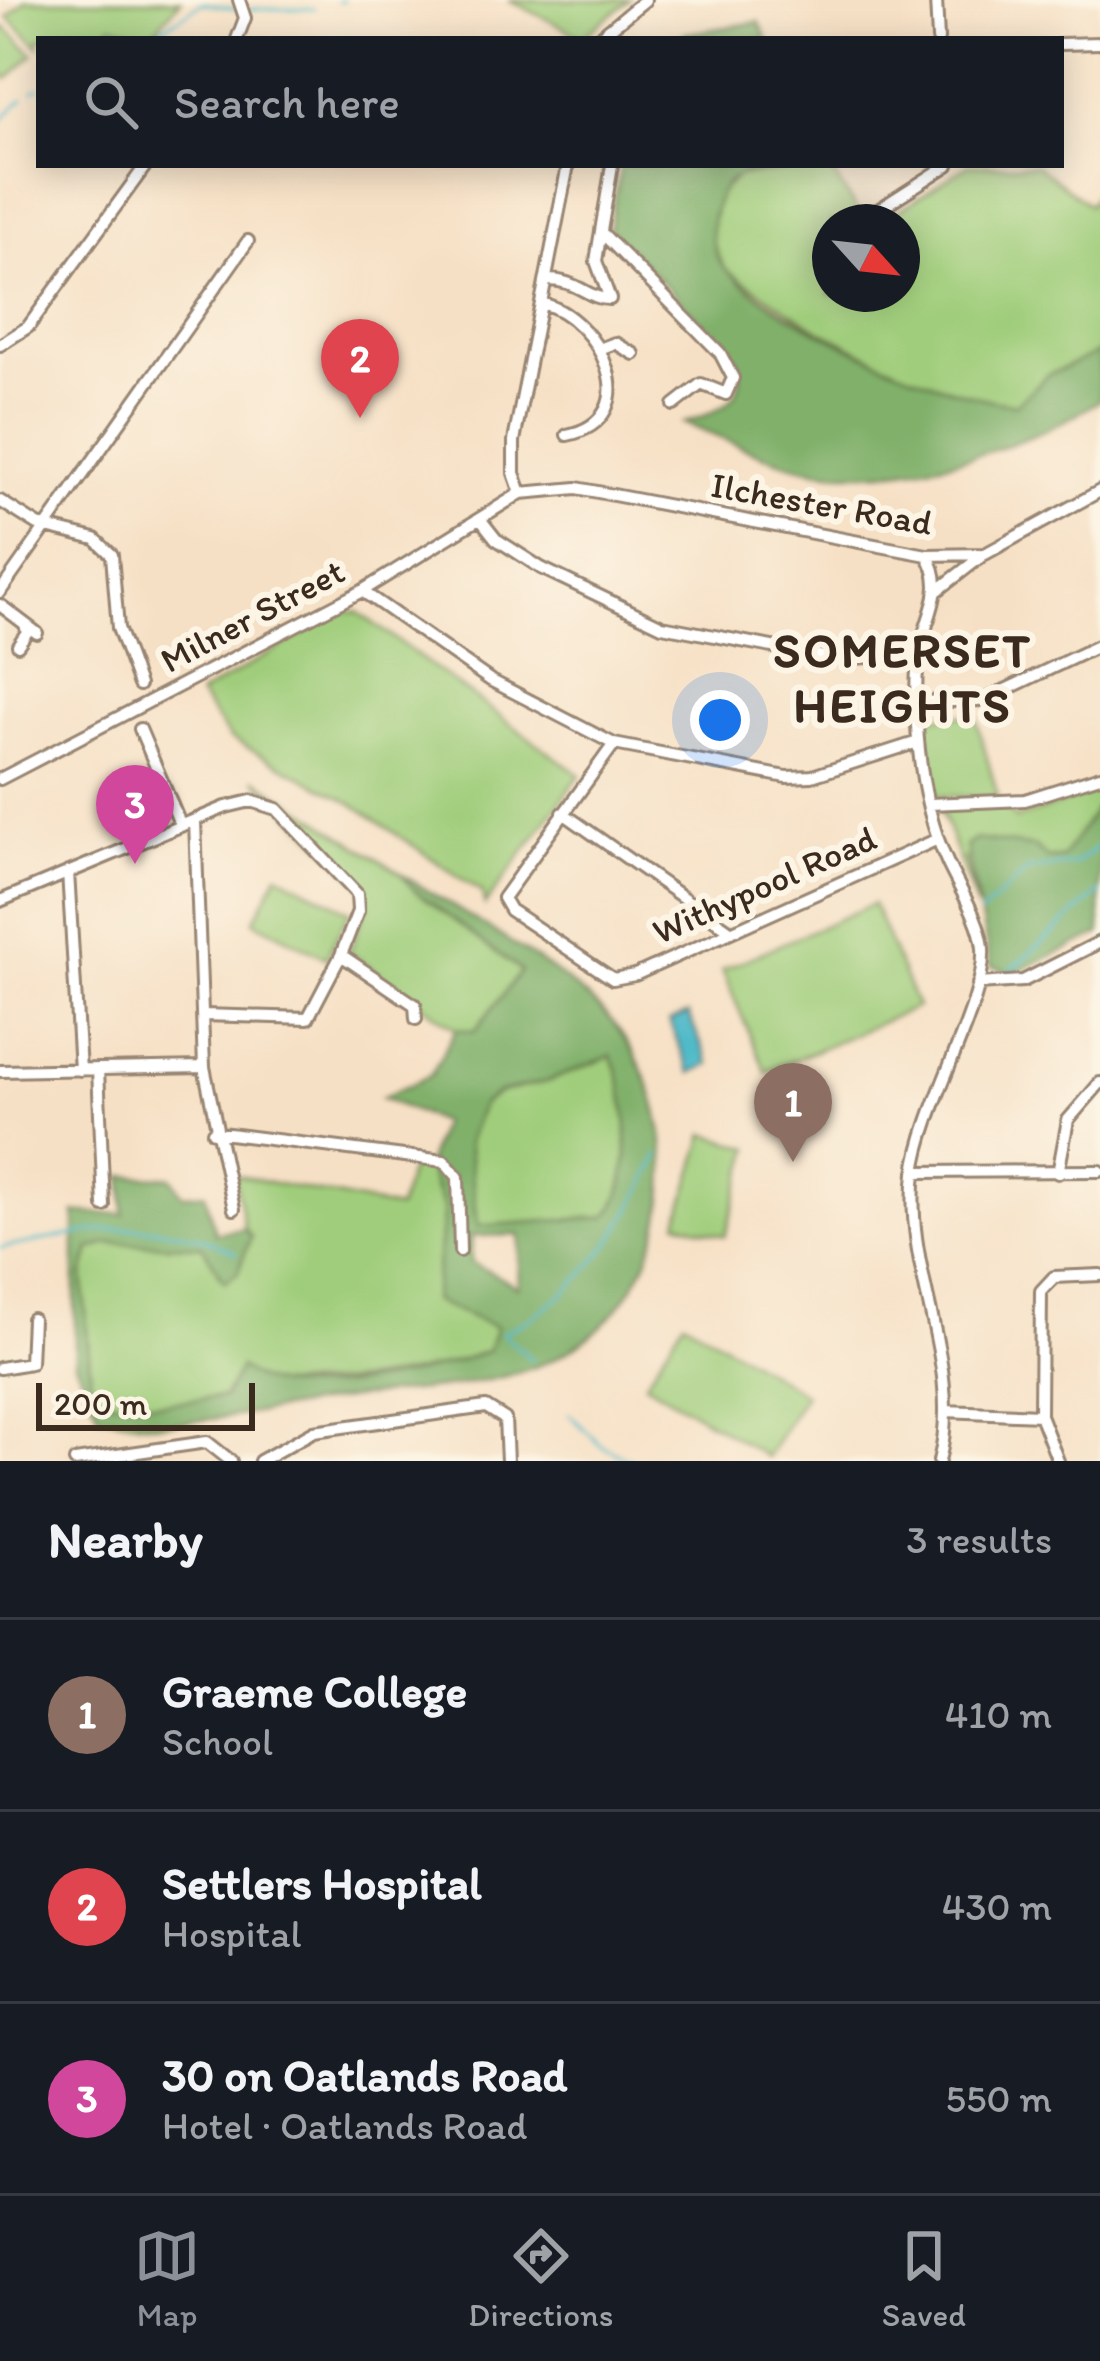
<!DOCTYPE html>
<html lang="en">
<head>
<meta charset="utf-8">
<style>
	:root { --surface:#171b24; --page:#242831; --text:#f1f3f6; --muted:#9ea1a6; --line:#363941; --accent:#8c9099 }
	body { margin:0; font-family:Itim,sans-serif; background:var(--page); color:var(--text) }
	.compass { position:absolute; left:812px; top:204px; width:108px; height:108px; border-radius:50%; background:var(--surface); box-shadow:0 6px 30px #0003; rotate:117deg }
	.scale { position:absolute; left:36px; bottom:30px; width:219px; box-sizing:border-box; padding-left:12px; border:6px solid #3b2a1e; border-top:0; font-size:33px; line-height:42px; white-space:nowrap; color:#3b2a1e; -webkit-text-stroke:9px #fcf5e5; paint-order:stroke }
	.you { position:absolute; left:720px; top:720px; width:42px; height:42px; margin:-30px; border:9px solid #fff; border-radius:50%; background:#1a73e8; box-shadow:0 0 0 18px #1a73e833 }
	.badge { display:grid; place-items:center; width:78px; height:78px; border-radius:50%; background:var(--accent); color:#fff; font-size:39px; font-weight:700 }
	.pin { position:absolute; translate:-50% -99px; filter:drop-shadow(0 3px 6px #0008) }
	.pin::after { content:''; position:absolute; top:63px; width:42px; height:36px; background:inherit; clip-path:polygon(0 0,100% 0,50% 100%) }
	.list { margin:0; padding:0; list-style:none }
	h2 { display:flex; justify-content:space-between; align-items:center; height:156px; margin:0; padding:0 48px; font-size:51px }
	h2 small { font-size:39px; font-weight:400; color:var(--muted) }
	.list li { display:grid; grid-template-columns:78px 1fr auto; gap:36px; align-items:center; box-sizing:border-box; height:192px; padding:0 48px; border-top:3px solid var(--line) }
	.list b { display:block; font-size:45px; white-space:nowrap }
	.list p { margin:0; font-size:39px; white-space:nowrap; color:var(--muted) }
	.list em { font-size:39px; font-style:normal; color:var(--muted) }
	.icon { flex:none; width:66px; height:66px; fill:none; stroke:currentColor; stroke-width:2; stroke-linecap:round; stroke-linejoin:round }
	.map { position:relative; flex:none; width:1100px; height:1461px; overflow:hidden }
	.search { position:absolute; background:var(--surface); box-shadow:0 6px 30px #0003; left:36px; right:36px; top:36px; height:132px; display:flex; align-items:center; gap:30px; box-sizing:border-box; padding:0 42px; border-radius:0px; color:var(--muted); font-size:45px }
	.sheet { height:732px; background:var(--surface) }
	nav { display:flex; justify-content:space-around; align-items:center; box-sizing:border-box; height:168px; border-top:3px solid var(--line); background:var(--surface); font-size:33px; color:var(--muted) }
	nav a { display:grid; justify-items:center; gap:6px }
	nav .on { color:var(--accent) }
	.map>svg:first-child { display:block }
	.green { fill:#a0cd7b; stroke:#6e7c4c; stroke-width:3 }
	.forest { fill:#80b06b; stroke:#5e6d44; stroke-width:3; fill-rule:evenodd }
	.water { fill:#4db9c8; stroke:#447273; stroke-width:3 }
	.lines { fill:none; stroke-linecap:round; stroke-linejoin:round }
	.stream { stroke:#4db9c8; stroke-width:3 }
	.minor-casing { stroke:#988572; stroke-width:16 }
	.minor { stroke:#fff; stroke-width:10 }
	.labels { text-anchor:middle; stroke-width:12; stroke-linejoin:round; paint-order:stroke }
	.street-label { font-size:36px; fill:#3b2a1e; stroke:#fcf5e5 }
	.district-label { font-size:48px; font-weight:bold; letter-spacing:3px; fill:#3b2a1e; stroke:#fcf5e5 }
</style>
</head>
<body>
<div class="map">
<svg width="1100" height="1461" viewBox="0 0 1100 1461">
	<rect width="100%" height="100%" fill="#fcf5e5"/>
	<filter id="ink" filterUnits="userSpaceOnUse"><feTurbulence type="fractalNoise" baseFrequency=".00833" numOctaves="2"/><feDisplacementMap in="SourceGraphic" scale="24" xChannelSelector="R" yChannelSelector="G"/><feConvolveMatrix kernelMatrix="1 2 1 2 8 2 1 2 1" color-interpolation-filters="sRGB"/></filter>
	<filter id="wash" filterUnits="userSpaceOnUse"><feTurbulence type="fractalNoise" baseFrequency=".004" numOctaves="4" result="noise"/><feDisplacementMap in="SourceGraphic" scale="48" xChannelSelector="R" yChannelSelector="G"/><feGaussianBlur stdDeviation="2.7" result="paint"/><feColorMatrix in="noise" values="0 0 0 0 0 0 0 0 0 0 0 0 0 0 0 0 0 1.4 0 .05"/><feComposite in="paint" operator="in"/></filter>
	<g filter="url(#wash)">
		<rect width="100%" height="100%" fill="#f6e0c5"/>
		<path class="green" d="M26 0H181L150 36 112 25 97 39H39V47L8 17Z
			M509 0H630L582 37Z
			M5 27 33 54 8 79 0 72V31Z
			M968 165H1036L1089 205 1100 186V352L1048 375 1016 404 981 400 897 370 814 327 725 269 709 234 718 193 738 176 828 166 865 222H830V294H902V222H881Z
			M340 612H358L580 775 485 905 482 893 353 804 230 738 199 695Z
			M975 715 998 797 937 796 925 717Z
			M254 778 400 873 414 890 522 971 475 1031 456 1029 349 952 367 906 362 885Z
			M1100 790V803L1063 858 965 859 977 908 940 808 1004 805 1016 819Z
			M278 874 350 911 326 958 254 921Z
			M873 904 917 1007 766 1072 722 970Z
			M611 1056C630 1088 637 1191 605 1217L478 1227 468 1141 482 1104 500 1092 546 1082Z
			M705 1134 751 1148 725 1236 678 1222Z
			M412 1162 426 1165 444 1210 433 1301 496 1327 488 1351C407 1380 322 1390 237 1382L225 1397 163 1403 92 1399 83 1274 90 1249 110 1243 202 1246 213 1256 219 1276 237 1273 251 1237 244 1228 235 1175 398 1209Z
			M684 1320 805 1394 767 1457 645 1383Z"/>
		<path class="forest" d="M759 22 767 39H679L684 34Z
			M621 165H828C803 170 762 165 738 176 722 183 717 198 714 213 709 232 712 256 728 271 785 325 939 396 1016 404L1048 375 1100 352V400C1029 447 930 475 844 473 791 472 732 442 684 423 718 411 751 402 736 358L609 228Z
			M1100 803V934L1014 973 991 966 966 846 976 839 1035 847 1049 859 1062 858Z
			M400 873C461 914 580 976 621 1033 701 1145 671 1318 532 1368 476 1388 411 1390 352 1398 289 1407 225 1420 162 1424 142 1425 119 1418 99 1415L75 1363V1213L124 1214 123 1176 171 1177 183 1195 205 1193 215 1233 244 1228 251 1237 237 1273 225 1282 202 1246 110 1243 90 1249 83 1274 92 1399 163 1403 224 1397 240 1367C285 1412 432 1371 488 1351L496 1327 433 1301 444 1210 426 1165 441 1122 382 1098 431 1075 456 1029 475 1031 521 971 414 890ZM611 1056C630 1089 637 1191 605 1217L478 1226 468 1141 482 1104 500 1092 546 1082ZM520 1235 518 1287 471 1262 472 1236Z"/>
		<path class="water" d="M688 1014 710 1064 691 1073 669 1022Z"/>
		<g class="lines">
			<path class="stream" d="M338 2 343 0
				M250 9H314
				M102 39 116 28 144 38
				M146 39 202 3 236 9
				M33 91 39 88
				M0 121 23 99
				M980 914 1028 870 1075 864 1100 845
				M964 928 969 923
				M1002 978 1100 892
				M999 980 1100 892
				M0 1248C85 1234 156 1209 236 1253
				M532 1360 502 1333C581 1296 624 1231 659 1155
				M569 1414 601 1445 633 1461"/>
		</g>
	</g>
	<g filter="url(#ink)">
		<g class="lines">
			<defs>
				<path id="minor" d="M936 0 938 39
					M237 39 245 18 239 0
					M597 39 645 0
					M1061 44 1100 43
					M859 222 948 165
					M601 232 720 353 733 378 726 394 701 384 674 405
					M546 280C577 279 589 300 610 299L596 261 612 165
					M541 303C600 317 649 418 567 435
					M0 345 28 327 146 165
					M602 348 615 343 634 354
					M521 493 514 473V441L568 165
					M0 501 38 525 95 539 112 555 118 628 139 685
					M481 520 496 539 541 568 662 626 835 659 918 654
					M927 555C950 591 922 622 918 659 915 687 916 722 919 750 923 788 932 829 948 864 960 890 980 919 983 948 987 1004 923 1105 915 1173 903 1271 964 1362 939 1461
					M362 591 490 680 614 744 786 777 812 776 918 742
					M937 591 982 556
					M0 592 248 241
					M0 605 37 633
					M18 645 27 632 25 624
					M919 702 984 700 1100 645
					M140 729 181 826
					M614 744 503 898 510 910 613 979 635 975 938 839
					M0 779 362 591 521 493 577 488 927 555 985 554 1100 491
					M929 804 1025 800 1100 776
					M563 813 729 930
					M195 821 204 1067 234 1209
					M68 872 80 1070
					M0 901 226 807 251 801 277 809 357 894 358 911 341 955 308 1018 203 1015
					M341 955 415 1005 416 1019
					M978 984 1023 981 1100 942
					M98 1069 104 1206
					M0 1071 204 1067
					M213 1132 444 1161 458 1177 460 1251
					M915 1172 1100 1171
					M1058 1173 1068 1120 1100 1083
					M0 1368 30 1363 32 1319
					M945 1411 1040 1415
					M75 1461 207 1442 231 1461
					M260 1461 314 1431 486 1407 505 1419 507 1461
					M1058 1461 1040 1415 1041 1291 1054 1277 1100 1275"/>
			</defs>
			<use href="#minor" class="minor-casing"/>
			<use href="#minor" class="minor"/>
		</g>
	</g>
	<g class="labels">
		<g class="street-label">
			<text transform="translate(822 503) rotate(10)" y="13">Ilchester Road</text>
			<text transform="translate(252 615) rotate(-28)" y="13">Milner Street</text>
			<text transform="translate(764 884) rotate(-24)" y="13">Withypool Road</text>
		</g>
		<g class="district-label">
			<text x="903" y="667">SOMERSET<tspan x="903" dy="55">HEIGHTS</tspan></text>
		</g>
	</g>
</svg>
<svg class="compass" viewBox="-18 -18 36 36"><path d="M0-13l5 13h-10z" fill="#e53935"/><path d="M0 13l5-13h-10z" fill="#9ea1a6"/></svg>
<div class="scale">200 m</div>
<div class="you"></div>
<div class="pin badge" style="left:793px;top:1162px;background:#8d6e63">1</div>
<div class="pin badge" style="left:360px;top:418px;background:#e0444e">2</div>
<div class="pin badge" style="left:135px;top:864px;background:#d1479c">3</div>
<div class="search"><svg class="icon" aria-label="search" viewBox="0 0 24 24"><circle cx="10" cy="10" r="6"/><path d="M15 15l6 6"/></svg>Search here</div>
</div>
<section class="sheet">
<h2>Nearby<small>3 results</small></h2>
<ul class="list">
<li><span class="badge" style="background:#8d6e63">1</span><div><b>Graeme College</b><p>School</p></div><em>410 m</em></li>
<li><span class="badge" style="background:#e0444e">2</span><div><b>Settlers Hospital</b><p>Hospital</p></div><em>430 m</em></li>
<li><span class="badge" style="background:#d1479c">3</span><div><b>30 on Oatlands Road</b><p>Hotel · Oatlands Road</p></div><em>550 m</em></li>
</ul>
</section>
<nav>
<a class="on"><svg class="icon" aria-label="map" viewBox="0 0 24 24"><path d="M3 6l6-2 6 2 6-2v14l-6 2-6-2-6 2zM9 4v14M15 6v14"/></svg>Map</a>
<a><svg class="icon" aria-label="directions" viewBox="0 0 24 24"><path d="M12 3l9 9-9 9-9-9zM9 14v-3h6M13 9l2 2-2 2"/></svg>Directions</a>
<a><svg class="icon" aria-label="saved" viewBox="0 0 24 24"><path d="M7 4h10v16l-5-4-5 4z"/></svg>Saved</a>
</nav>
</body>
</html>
